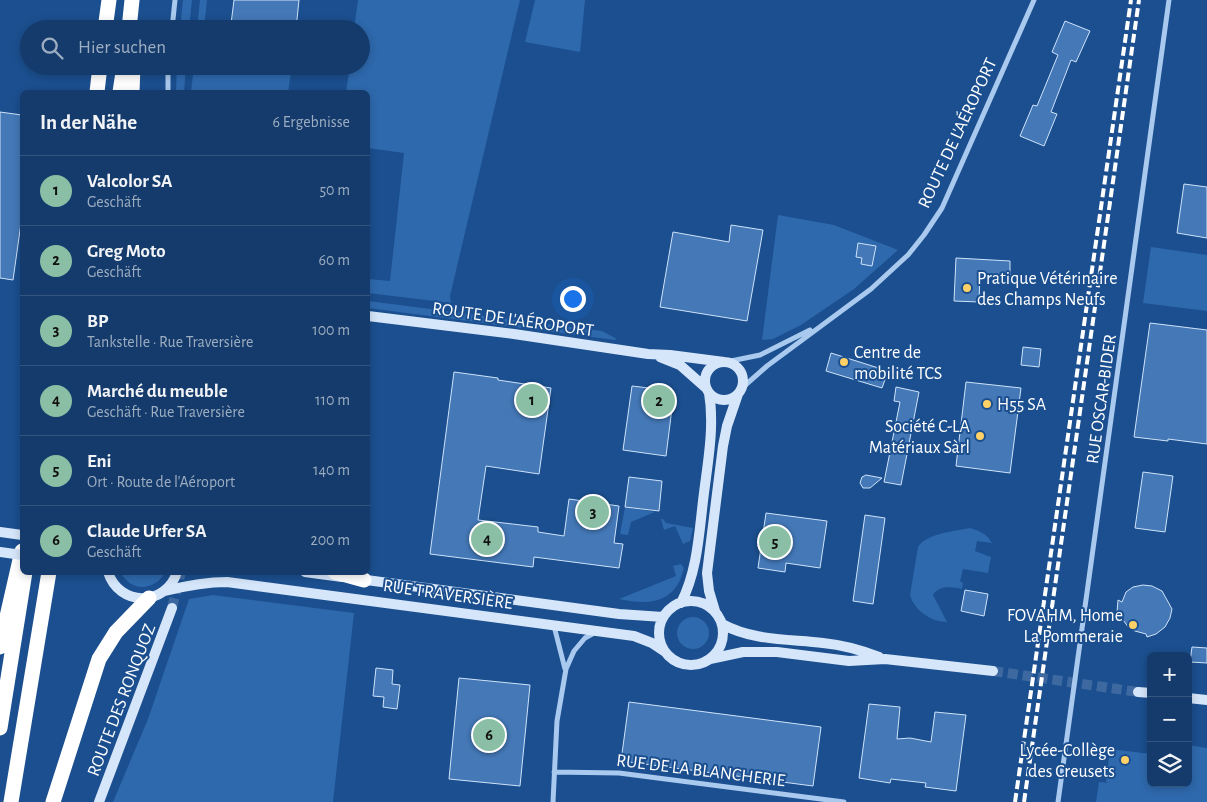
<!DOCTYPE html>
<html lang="de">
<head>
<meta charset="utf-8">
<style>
	:root { --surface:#143b6b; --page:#214673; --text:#f1f3f6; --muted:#9dadc1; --line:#33557e; --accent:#8abfa5 }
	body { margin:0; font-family:"Alegreya Sans",sans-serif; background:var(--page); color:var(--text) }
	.controls { position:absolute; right:15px; bottom:15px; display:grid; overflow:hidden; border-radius:8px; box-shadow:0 2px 8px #0003 }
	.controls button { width:45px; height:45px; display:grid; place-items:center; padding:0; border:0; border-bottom:1px solid var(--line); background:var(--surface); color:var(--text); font:25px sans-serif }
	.you { position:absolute; left:572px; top:298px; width:18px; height:18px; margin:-12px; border:4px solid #fff; border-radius:50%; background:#1a73e8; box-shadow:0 0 0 8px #1a73e833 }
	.badge { display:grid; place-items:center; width:32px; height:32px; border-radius:50%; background:var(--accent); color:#111; font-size:16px; font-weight:700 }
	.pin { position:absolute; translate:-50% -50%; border:2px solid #fff; box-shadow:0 1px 5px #0006 }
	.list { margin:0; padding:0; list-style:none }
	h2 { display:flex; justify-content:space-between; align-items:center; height:65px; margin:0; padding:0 20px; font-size:21px }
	h2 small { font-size:16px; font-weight:400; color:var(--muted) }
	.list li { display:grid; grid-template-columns:32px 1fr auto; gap:15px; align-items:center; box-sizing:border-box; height:70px; padding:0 20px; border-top:1px solid var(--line) }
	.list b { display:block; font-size:19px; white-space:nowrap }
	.list p { margin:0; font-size:16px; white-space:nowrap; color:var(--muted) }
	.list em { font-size:16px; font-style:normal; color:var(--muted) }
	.icon { flex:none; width:28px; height:28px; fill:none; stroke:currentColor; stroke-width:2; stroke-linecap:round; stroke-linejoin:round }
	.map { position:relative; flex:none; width:1207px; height:802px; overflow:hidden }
	.search { position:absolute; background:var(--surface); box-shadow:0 2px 8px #0003; left:20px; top:20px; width:350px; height:55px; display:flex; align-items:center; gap:12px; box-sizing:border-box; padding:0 18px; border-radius:28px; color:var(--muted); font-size:19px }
	.panel { position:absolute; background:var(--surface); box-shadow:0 2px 8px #0003; left:20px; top:90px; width:350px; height:485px; border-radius:8px }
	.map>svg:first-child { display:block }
	.green { fill:#2e69ad }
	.building { fill:#4478b7; stroke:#cfe3fa }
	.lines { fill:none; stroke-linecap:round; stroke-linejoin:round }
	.secondary-tunnel { stroke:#3d69a0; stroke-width:10; stroke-dasharray:10 5; stroke-linecap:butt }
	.street { stroke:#a9c9ee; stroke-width:5 }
	.secondary { stroke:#d6e6fa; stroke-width:10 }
	.highway { stroke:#fff; stroke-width:15 }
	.rail { stroke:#fff; stroke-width:4; stroke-dasharray:9 4; stroke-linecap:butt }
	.secondary-bridge { stroke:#d6e6fa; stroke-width:10 }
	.poi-dot { fill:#ffd166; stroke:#1b4f8f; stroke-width:2 }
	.labels { text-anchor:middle; stroke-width:4; stroke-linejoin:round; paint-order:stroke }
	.street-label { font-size:18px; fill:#fff; stroke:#1b4f8f }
	.poi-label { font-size:18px; fill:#fff; stroke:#1b4f8f; text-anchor:start }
</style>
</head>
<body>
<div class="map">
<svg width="1207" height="802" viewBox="0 0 1207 802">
	<rect width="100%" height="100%" fill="#1b4f8f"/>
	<path class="green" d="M183 0H192L189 29H180Z
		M200 0H207L204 28 210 26V29H197Z
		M358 0H520L450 296 451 303 368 293V279L390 281 404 153 368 148V92H346L350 66H361V29H354Z
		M535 0H585L580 52 525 42Z
		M177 66H186L184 92H176Z
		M194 66H229L235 70 240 66H292L288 92H191Z
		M778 215 834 225 898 250 854 289 801 325 773 339 762 340Z
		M1151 247 1207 255V311L1143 303Z
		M368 301 602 331 617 339 615 340 368 308Z
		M625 507 655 512 631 522 628 535 620 534Z
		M661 519H663L666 523 693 528 690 541 683 544 675 526 664 530Z
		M970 528C980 531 987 534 992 543L977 541 975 551 991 557 988 573 963 569 960 581 963 583 962 589C951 587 940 585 933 595L947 622C931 622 914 610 910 595L918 547C925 534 955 531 970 528Z
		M681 564 684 568C676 603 650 606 619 599L676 576 673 566Z
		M121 573V572L165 573C154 591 131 592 121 573Z
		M213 595 354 613 333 802H113L148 719 189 599Z
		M677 633a16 16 0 1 1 32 0a16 16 0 1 1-32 0Z
		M1188 745 1207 748V802H1096L1099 782 1109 783 1106 782 1110 749 1151 754V783H1188Z"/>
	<path class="building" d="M234 0H299L296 29H273L246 26 245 29H233L234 24H231Z
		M1065 21 1090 31 1076 62 1071 60 1051 112 1057 114 1044 146 1020 136 1033 105 1037 106 1058 55 1052 52Z
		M0 112 22 115V216L13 280 0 278Z
		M1184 184 1207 187V238L1177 233Z
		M731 225 763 230 747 321 660 307 673 232 729 242Z
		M858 243 876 246 872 266 861 264 862 258 856 257Z
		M956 258 1010 261V275L980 274 979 302 954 301Z
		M1150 323 1207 330V444L1168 439V441L1134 437Z
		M1023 347 1041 349 1039 367 1021 365Z
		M831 353 888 371 882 388 826 371Z
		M454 372 498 378V380L551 388 539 474 486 466 478 520 538 527V532L564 536 569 499 619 506 614 543 623 544 619 568 534 557 533 567 430 554Z
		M966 382 1021 388 1010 473 956 466Z
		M632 386 666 390 673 400 666 456 623 450Z
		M896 387 919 392 901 485 884 482 900 402 894 401Z
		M1143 472 1173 476 1165 532 1135 528Z
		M866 475 882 478 870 488H863L860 483 862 477Z
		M629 477 662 481 659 511 625 507Z
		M766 513 827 521 820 568 786 563 785 572 758 568Z
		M865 515 885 518 873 604 853 601Z
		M1143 585 1152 586 1162 591 1172 609 1170 618 1165 627 1156 634 1147 637 1146 634 1135 631 1129 628 1123 620 1120 622 1117 612 1118 600 1122 602 1126 592 1133 587Z
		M965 590 988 594 984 616 961 611Z
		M1192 647 1207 648V663L1190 662Z
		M376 668 393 670 392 684 400 685 397 709 383 707 384 697 373 696Z
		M459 678 530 685 520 786 449 779Z
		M629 702 821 727 813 786 621 761Z
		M869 704 900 707 897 739 910 738 931 742 935 712 966 715 956 791 925 787 926 783 891 779 890 783 859 778Z"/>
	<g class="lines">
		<path class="secondary-tunnel" d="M172 608 181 572
			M993 671 1138 692"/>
		<path class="street" d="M172 29 175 0
			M168 92V66
			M726 362 760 355 810 330
			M742 388 767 366 871 289 908 255 924 235 942 208 1034 0
			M554 626 565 669
			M554 772 619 773 844 802
			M553 802 557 721 566 669 574 651 585 638 594 633
			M1058 802 1169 0"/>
		<path class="secondary" d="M368 316 514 334 648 354 670 355 724 362
			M660 357 680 365 706 388
			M705 381a19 19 0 1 1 38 0a19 19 0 1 1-38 0Z
			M0 532 22 535
			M108 572C119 607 166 607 177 572
			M305 572 342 577
			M359 579 619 614 663 617
			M165 591C185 586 205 582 227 582L634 636 652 643 664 651
			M659 633a32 32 0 1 1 64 0a32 32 0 1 1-64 0Z
			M681 603C697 572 699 535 703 501 707 466 715 428 709 393
			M715 611 709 591 707 573 723 446 727 426 738 394
			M722 624C753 641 789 639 823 643 843 645 861 650 879 657
			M710 659 743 652H777L849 661 885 659 993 671
			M1138 692 1151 693
			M1188 698 1207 700
			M99 802 172 608"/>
		<path class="highway" d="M105 29 109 0
			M129 29 132 0
			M97 92 100 66
			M120 92 124 66
			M132 92 133 66
			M335 572 364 580
			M0 647 22 551
			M0 728 25 572
			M11 802 49 572
			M53 802 99 659 116 632 149 598"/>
		<path class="rail" d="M1015 802 1131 0
			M1024 802 1139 0"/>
		<path class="secondary-bridge" d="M0 552 22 555"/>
	</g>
	<g class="poi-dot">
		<circle cx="967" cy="288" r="5"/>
		<circle cx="844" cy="362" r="5"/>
		<circle cx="987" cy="404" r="5"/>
		<circle cx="980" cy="436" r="5"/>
		<circle cx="1133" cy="625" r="5"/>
		<circle cx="1125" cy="760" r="5"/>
	</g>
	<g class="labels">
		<g class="street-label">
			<text transform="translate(957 133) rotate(-65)" y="6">ROUTE DE L'AÉROPORT</text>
			<text transform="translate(513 319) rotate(8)" y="6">ROUTE DE L'AÉROPORT</text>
			<text transform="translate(1101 399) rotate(-82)" y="6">RUE OSCAR-BIDER</text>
			<text transform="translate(448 594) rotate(8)" y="6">RUE TRAVERSIÈRE</text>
			<text transform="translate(121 700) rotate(-69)" y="6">ROUTE DES RONQUOZ</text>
			<text transform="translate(701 770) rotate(7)" y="6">RUE DE LA BLANCHERIE</text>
		</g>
		<g class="poi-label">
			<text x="977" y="284">Pratique Vétérinaire<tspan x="977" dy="21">des Champs Neufs</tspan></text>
			<text x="854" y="358">Centre de<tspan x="854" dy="21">mobilité TCS</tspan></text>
			<text x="997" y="410">H55 SA</text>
			<text x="970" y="432" text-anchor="end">Société C-LA<tspan x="970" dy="21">Matériaux Sàrl</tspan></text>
			<text x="1123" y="621" text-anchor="end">FOVAHM, Home<tspan x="1123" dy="21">La Pommeraie</tspan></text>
			<text x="1115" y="756" text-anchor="end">Lycée-Collège<tspan x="1115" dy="21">des Creusets</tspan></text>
		</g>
	</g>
</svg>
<div class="controls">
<button>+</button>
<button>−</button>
<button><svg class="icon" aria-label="layers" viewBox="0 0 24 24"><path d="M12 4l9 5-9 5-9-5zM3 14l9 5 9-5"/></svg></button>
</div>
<div class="you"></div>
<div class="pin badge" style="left:532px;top:400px">1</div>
<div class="pin badge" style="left:659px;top:401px">2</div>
<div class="pin badge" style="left:593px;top:512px">3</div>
<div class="pin badge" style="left:487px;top:539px">4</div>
<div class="pin badge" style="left:775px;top:542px">5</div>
<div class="pin badge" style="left:489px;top:735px">6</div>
<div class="search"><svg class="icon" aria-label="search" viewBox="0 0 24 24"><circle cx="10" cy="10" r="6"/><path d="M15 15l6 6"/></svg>Hier suchen</div>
<section class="panel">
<h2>In der Nähe<small>6 Ergebnisse</small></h2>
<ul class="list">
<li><span class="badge">1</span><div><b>Valcolor SA</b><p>Geschäft</p></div><em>50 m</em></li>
<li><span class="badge">2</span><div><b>Greg Moto</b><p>Geschäft</p></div><em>60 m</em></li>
<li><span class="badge">3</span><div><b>BP</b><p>Tankstelle · Rue Traversière</p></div><em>100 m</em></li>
<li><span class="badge">4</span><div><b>Marché du meuble</b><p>Geschäft · Rue Traversière</p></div><em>110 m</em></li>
<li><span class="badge">5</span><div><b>Eni</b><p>Ort · Route de l'Aéroport</p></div><em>140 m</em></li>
<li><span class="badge">6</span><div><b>Claude Urfer SA</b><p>Geschäft</p></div><em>200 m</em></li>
</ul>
</section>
</div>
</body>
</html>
